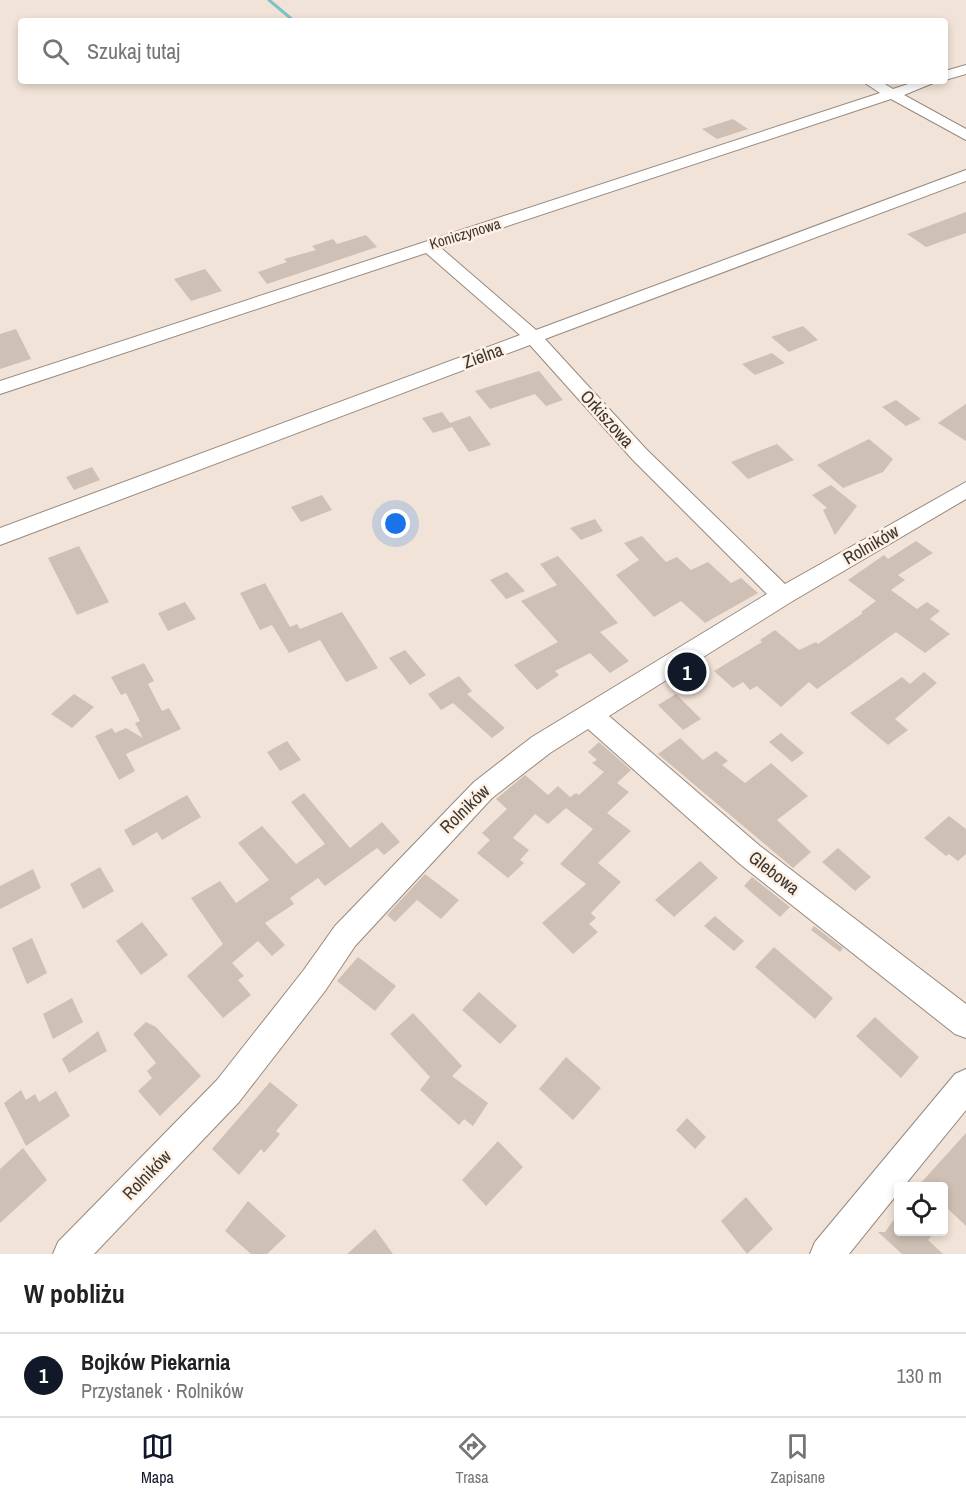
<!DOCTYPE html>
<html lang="pl">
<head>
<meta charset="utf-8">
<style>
	:root { --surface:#fff; --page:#f6f6f6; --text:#202124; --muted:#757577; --line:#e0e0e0; --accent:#111827 }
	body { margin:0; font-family:"Archivo Narrow",sans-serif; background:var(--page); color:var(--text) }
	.controls { position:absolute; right:18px; bottom:18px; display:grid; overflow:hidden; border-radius:6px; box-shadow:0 3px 9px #0003 }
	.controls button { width:54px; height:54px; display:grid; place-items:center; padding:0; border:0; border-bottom:2px solid var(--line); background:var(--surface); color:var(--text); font:30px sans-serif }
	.you { position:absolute; left:396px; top:524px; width:21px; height:21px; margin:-15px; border:4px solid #fff; border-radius:50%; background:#1a73e8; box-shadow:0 0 0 9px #1a73e833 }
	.badge { display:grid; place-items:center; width:39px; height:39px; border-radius:50%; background:var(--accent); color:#fff; font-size:20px; font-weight:700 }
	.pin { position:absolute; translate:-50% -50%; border:3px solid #fff; box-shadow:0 2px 6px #0006 }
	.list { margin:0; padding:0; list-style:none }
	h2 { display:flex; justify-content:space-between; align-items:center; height:78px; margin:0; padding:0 24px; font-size:26px }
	h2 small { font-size:20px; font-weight:400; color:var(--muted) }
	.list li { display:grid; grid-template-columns:39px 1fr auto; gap:18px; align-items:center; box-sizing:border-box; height:84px; padding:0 24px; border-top:2px solid var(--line) }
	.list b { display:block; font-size:22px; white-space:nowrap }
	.list p { margin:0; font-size:20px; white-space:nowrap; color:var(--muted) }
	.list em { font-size:20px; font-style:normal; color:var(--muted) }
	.icon { flex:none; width:33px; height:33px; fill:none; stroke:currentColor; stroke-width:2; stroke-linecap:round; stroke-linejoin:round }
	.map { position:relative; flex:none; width:966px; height:1254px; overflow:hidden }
	.search { position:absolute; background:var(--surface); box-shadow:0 3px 9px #0003; left:18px; right:18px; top:18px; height:66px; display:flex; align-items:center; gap:15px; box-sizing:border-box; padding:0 21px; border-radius:6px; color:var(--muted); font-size:22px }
	.sheet { height:162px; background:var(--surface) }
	nav { display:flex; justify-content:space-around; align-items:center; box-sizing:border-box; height:84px; border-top:2px solid var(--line); background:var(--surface); font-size:16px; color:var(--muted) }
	nav a { display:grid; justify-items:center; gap:3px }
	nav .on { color:var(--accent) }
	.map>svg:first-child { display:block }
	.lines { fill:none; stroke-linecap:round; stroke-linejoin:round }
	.stream { stroke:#7bc4c4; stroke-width:3 }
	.building { fill:#cec0b5 }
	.minor-casing { stroke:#96897e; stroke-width:2 }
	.minor { fill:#fff; fill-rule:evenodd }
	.labels { text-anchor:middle; stroke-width:5; stroke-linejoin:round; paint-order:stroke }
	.far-street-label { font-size:15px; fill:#3c3732; stroke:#fff0e4 }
	.street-label { font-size:18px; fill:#3c3732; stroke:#fff0e4 }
</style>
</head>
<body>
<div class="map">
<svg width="966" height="1254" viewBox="0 0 966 1254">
	<rect width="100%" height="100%" fill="#f1e3d7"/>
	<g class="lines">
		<path class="stream" d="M269 0 294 21"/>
	</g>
	<path class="building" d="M733 119 748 129 717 139 702 129Z
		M966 212V233L926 247 907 234Z
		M366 235 377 247 267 284 258 272 287 262 284 259 316 250 312 246 333 239 337 244Z
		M205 269 222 291 191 301 174 279Z
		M803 326 818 340 789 352 771 337Z
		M16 329 31 359 0 369V334Z
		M772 353 785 363 755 375 742 364Z
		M539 371 563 400 546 406 535 394 490 409 475 391Z
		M896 400 921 419 906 426 882 407Z
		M966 404V441L938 423Z
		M442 412 450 423 470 416 491 445 469 452 452 427 433 433 422 418Z
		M869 439 893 459 883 472 843 488 817 465Z
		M777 444 794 460 748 479 731 462Z
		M92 467 100 480 74 490 66 477Z
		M831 485 857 506 835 535 823 510 827 508 812 495Z
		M322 495 332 510 301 522 291 507Z
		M595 519 603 531 581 540 570 528Z
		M642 536 666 562 677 557 691 570 708 562 731 583 741 578 758 593 705 623 681 601 654 617 616 575 639 560 624 543Z
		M916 541 933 553 898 575 905 580 891 590 917 609 927 602 940 611 930 619 950 634 925 653 896 632 817 689 809 682 781 707 757 686 750 690 743 682 733 688 714 671 762 642 760 640 775 630 799 650 816 642 818 644 863 613 861 612 876 601 848 580 884 555 888 559Z
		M79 546 109 602 77 615 48 558Z
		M558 556 618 623 600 632 629 661 610 673 590 653 555 671 559 675 537 690 514 665 558 642 521 601 557 585 540 564Z
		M507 572 525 591 506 599 490 580Z
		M265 583 290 627 297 624 300 629 342 612 378 668 346 682 320 640 289 653 272 625 260 630 240 593Z
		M185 602 196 619 168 631 158 613Z
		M405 650 426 675 410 685 389 658Z
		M144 663 154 681 148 684 162 711 169 708 181 729 126 754 135 771 119 780 95 736 112 728 115 733 126 728 143 738 135 723 140 721 126 693 121 695 111 677Z
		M924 672 937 683 895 719 908 730 888 745 850 713 902 677 910 684Z
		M459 676 472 691 467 694 505 728 492 738 453 703 441 710 428 694Z
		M74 694 94 707 72 728 51 714Z
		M676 694 701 719 683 730 658 705Z
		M781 733 804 753 792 762 769 742Z
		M680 738 703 760 716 751 728 761 722 765 745 783 771 763 808 796 777 820 811 852 793 868 658 754Z
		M287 741 301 760 280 771 267 752Z
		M599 742 631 770 617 783 629 792 607 813 631 831 598 863 621 882 591 913 596 918 589 924 598 932 573 954 542 923 586 884 560 864 593 829 566 808 548 824 535 814 513 838 529 850 520 860 524 863 508 878 477 853 490 840 482 833 507 809 496 799 525 775 548 795 558 786 570 797 576 793 579 795 604 772 592 763 597 760 588 752Z
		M304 793 350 848 382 822 400 842 384 855 377 848 325 886 318 878 290 898 294 904 265 923 285 945 272 956 258 941 232 963 244 976 238 980 251 995 223 1018 187 976 223 944 191 898 220 881 236 903 269 880 238 843 262 826 296 864 325 844 291 802Z
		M187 795 201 817 162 840 157 832 133 846 124 830Z
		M949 816 966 829V854L958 861 949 854 946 856 924 838Z
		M838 848 871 877 855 891 822 862Z
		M700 861 718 878 674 917 655 900Z
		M100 867 114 891 83 909 70 884Z
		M33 869 41 888 0 909V886Z
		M425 874 459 900 441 919 417 900 395 922 387 915Z
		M752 877 790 907 780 917 744 886Z
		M715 916 744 941 734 951 704 926Z
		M142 922 168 955 141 975 116 941Z
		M814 926 843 948 840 952 811 930Z
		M32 938 47 973 27 984 12 948Z
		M774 947 833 998 815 1019 755 967Z
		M358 957 396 986 375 1011 337 981Z
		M479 992 517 1026 500 1044 462 1010Z
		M72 998 83 1022 53 1039 43 1014Z
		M413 1013 462 1066 452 1076 488 1103 473 1126 464 1119 459 1125 420 1090 430 1077 390 1034Z
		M875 1017 919 1057 901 1078 856 1036Z
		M146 1022 156 1027 201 1076 160 1116 138 1091 152 1078 147 1071 156 1063 133 1034Z
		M98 1031 107 1051 69 1073 62 1059Z
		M566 1057 601 1088 573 1120 539 1089Z
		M270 1082 298 1105 276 1131 280 1134 264 1153 261 1149 239 1175 212 1149Z
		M21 1090 26 1100 35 1094 39 1102 56 1091 70 1116 26 1146 4 1103Z
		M687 1118 706 1137 695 1149 676 1130Z
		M966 1133V1226L944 1205V1186H918Z
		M498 1141 523 1167 486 1206 462 1180Z
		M23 1148 47 1180 0 1223V1169Z
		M746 1197 773 1229 747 1254 721 1221Z
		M248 1201 286 1236 267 1254H251L225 1231Z
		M898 1214V1232H935L928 1240 943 1254H902L878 1232H885Z
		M375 1229 393 1254H347Z"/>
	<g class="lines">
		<defs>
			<path id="minor" d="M966 65V74L945 80V71Z
				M862 81H880L893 89 917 81H938L904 95 966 129V140L891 99 441 248 536 330 966 170V181L545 339 646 449 785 584 966 482V499L791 602 609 716 760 846 966 1004V1038L955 1034 740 864 588 729 550 753 492 798 355 946 325 991 239 1102 94 1254H53L58 1242 217 1080 303 971 335 926 474 782 532 737 767 594 632 459 530 345 0 545V528L520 335 426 253 0 394V381L880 93Z
				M966 1069V1110L904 1186H898V1193L849 1254H810L815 1242 955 1074Z"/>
		</defs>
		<use href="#minor" class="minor-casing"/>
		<use href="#minor" class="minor"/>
	</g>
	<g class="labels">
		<g class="far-street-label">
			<text transform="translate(465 234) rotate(-17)" y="5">Koniczynowa</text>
		</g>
		<g class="street-label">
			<text transform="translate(483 356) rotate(-20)" y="6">Zielna</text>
			<text transform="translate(607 419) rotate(48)" y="6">Orkiszowa</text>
			<text transform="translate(871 545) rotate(-30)" y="6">Rolników</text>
			<text transform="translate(465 809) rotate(-44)" y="6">Rolników</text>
			<text transform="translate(774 873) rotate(38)" y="6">Glebowa</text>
			<text transform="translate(147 1175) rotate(-46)" y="6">Rolników</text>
		</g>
	</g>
</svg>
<div class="controls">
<button><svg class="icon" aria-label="locate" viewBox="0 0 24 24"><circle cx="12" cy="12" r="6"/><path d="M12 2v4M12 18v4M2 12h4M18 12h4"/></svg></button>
</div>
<div class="you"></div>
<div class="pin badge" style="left:687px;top:672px">1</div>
<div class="search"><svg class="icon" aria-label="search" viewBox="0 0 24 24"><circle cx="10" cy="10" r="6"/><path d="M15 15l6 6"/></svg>Szukaj tutaj</div>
</div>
<section class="sheet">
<h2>W pobliżu<small></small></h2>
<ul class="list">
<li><span class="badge">1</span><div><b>Bojków Piekarnia</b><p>Przystanek · Rolników</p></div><em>130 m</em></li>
</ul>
</section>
<nav>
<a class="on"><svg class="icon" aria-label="map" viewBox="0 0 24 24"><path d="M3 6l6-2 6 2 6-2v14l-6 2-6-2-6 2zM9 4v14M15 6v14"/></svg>Mapa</a>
<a><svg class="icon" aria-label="directions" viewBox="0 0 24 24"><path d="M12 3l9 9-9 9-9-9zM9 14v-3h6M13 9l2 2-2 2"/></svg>Trasa</a>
<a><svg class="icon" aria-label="saved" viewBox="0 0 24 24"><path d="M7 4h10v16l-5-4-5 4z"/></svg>Zapisane</a>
</nav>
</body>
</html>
